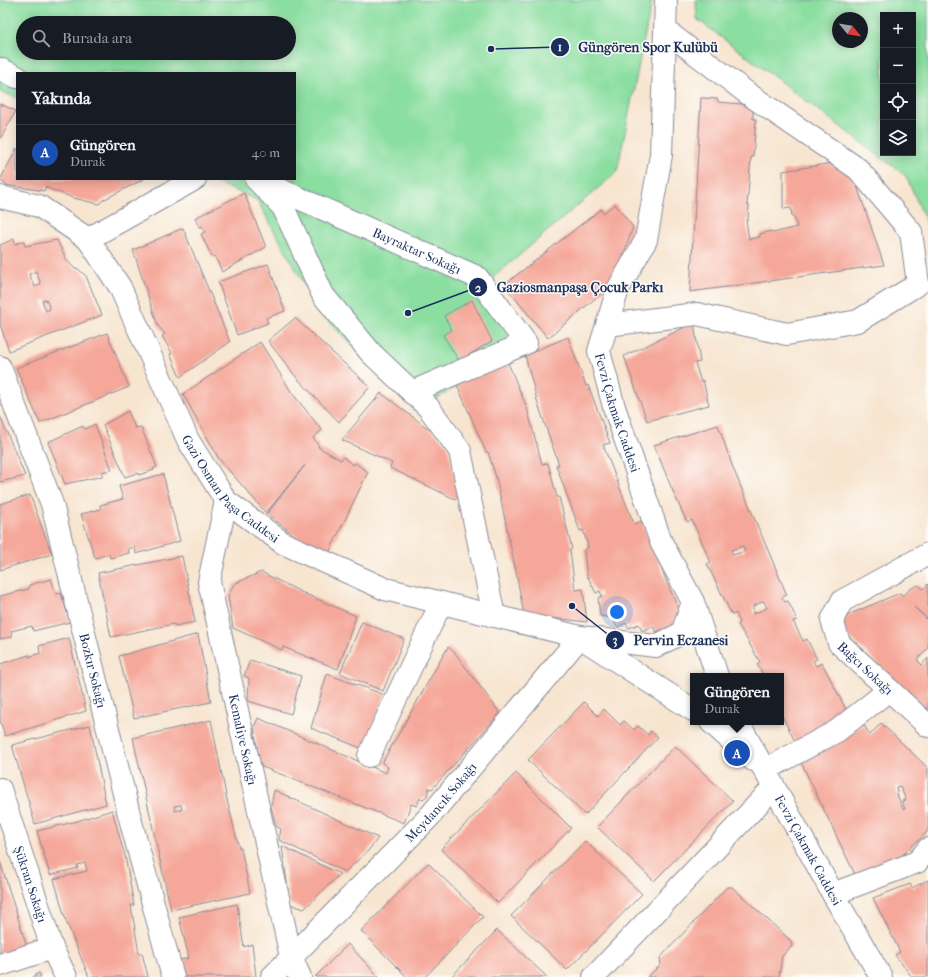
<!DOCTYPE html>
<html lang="tr">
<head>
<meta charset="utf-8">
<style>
	:root { --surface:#171b24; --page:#20242c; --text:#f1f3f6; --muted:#9ea1a6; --line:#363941; --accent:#db2777 }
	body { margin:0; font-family:"IM FELL French Canon",serif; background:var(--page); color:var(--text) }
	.controls { position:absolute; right:12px; top:12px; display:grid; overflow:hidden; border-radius:0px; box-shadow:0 2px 10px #0003 }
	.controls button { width:36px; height:36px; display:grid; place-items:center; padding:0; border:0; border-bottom:1px solid var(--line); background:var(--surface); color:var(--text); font:20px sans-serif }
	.compass { position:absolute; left:832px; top:12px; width:36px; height:36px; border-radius:50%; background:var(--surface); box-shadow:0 2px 10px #0003; rotate:120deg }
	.you { position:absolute; left:617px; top:612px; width:14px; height:14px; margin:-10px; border:3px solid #fff; border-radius:50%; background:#1a73e8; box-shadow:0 0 0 6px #1a73e833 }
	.badge { display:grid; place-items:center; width:26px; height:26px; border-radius:50%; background:var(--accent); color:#fff; font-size:13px; font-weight:700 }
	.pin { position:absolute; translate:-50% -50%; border:2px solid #fff; box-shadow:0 1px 4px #0006 }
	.popup { position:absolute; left:690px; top:673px; width:94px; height:52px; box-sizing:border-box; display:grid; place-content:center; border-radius:0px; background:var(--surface); filter:drop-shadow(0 1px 3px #0005); font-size:13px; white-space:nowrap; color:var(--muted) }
	.popup b { font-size:15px; color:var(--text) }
	.popup::after { content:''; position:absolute; left:50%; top:100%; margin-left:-8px; border:8px solid transparent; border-top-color:var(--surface) }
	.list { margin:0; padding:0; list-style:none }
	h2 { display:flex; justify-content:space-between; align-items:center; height:52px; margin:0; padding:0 16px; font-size:17px }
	h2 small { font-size:13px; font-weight:400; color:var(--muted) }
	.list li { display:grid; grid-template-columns:26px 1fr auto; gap:12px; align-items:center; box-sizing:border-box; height:56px; padding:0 16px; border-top:1px solid var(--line) }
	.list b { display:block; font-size:15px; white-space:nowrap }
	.list p { margin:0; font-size:13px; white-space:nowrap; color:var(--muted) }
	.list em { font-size:13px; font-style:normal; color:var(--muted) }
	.icon { flex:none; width:22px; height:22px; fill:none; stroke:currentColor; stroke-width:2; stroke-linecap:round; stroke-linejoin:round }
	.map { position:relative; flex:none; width:928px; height:977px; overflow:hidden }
	.search { position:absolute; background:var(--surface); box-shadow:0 2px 10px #0003; left:16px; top:16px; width:280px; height:44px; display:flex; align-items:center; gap:10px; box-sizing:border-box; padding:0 14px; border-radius:22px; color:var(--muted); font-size:15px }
	.panel { position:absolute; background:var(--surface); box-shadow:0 2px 10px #0003; left:16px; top:72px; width:280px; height:108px; border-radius:0px }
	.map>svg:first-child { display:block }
	.green { fill:#8adea0; stroke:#52867f; fill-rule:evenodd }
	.building { fill:#f5a799; fill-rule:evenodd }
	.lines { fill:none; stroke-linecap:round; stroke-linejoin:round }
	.minor-casing { stroke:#898a97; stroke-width:24 }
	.tertiary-casing { stroke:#898a97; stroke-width:24 }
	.minor { stroke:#fff; stroke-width:22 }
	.tertiary { stroke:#fff; stroke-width:22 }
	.labels { text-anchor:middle; stroke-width:3; stroke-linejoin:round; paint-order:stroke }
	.street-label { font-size:13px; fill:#1b2f5e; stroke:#fdfcf7 }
	.leader { fill:none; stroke:#1b2f5e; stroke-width:1.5 }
	.callout-dot { fill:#1b2f5e; stroke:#fdfcf7; stroke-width:1.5 }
	.mark-label { font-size:12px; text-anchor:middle; font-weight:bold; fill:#fff }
	.callout-label { font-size:14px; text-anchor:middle; font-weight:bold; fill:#1b2f5e; stroke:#fdfcf7; stroke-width:3; stroke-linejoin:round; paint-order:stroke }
</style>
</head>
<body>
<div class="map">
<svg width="928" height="977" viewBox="0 0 928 977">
	<rect width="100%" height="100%" fill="#fdfcf7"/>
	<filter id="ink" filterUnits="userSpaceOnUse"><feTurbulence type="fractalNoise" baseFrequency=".025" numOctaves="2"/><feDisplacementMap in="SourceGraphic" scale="8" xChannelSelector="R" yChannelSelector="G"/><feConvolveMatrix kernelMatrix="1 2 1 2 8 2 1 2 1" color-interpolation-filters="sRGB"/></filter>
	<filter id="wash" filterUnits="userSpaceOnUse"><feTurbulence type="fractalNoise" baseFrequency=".012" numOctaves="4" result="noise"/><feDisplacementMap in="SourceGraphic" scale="16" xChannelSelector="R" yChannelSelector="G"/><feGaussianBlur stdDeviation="0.9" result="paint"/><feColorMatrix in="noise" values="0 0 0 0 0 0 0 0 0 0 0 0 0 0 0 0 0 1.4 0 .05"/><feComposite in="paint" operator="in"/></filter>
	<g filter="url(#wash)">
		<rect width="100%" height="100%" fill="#f7e5d0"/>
		<path class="green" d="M0 0H652L617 172 488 282 528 346 416 410 321 314 257 200 208 179H295V73H17V98L0 91ZM23 23H289V53H23Z
			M696 0H928V226L906 176 697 19ZM883 15H913V153H883ZM838 18H862V42H838Z"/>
		<g id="blocks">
			<path class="building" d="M701 98 718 99V102L753 105V119H756L753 157H751L747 205H749L748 220H746L749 239 760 237V234L772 231 773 233 797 227 794 217H792L791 208 783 209V171L839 162 855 180 884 265 690 292Z
				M0 104 16 111 0 140Z
				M17 148V179H144L103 200 99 204 73 198 47 188 46 186 44 191 6 185 0 180Z
				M244 193 266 247 222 272 215 256 212 257 201 234 205 232 202 226 199 227 195 218Z
				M615 204 633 227 618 270 603 292 548 338 504 285 601 209 603 213Z
				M183 228 230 342 180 377 170 354 172 353 162 336 165 334 158 326 133 250Z
				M14 239 15 244 24 241 25 246 57 240 66 259 75 269 77 268 86 276 102 315 9 351 0 324V245ZM36 271 41 284 35 287 29 274ZM46 299 50 309 46 311 42 301Z
				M268 264 285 311 266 318 268 323 237 335 218 282Z
				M472 300 492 341 459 361 443 335 452 330 444 316Z
				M295 318 370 387 339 422 296 377 268 341Z
				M694 323 700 362 695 363 701 382 703 380 709 405 647 421 624 356Z
				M107 333 129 387 40 423 16 368Z
				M568 337 586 386 588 385 610 443 603 445 634 524 641 521 681 615 675 617 678 624 656 632 653 626 642 631 639 624 629 628 626 623 617 627 612 618 600 616 598 598 602 596 600 591 596 593 588 577 587 578 584 550 588 548 587 542 583 530 580 531 556 465H559L538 404 525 355Z
				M260 342 292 393 322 430 313 438 319 446 318 447 341 460 343 457 353 465 355 463 368 472 326 559 267 514 305 465 266 513 219 459 183 394Z
				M506 358 527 408 542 464 548 463 557 497H559L572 549 570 550 575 590 583 589 587 622 524 615 516 572 496 477 488 452H486L455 380Z
				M381 393 434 433 447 445 460 496 455 499 390 468 392 463 342 440Z
				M128 411 135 428 141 427 157 467 153 469 154 470 139 475 138 473 125 477 103 425Z
				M0 416 25 476 0 482Z
				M95 424 112 470 101 472 103 476 65 484 48 442 83 426 85 429Z
				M718 425 733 468 787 595 782 597 785 602 788 601 797 620 793 621 803 641 807 639 817 659 813 661 816 666 822 663 851 719 798 747 781 714V676H764L757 664 760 662 738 624 740 623 736 613 732 615 707 564 711 562 709 558 692 520 687 522 674 494 654 445ZM743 546 745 551 733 555 731 550ZM764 601 767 608 753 614V606Z
				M163 474 180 541 136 554 135 547 128 549 129 553 110 558 109 554 95 558 81 514 101 509 100 505 123 499 119 486Z
				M30 495 52 554 0 570V504Z
				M182 556 195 622 175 626 174 624 111 637 98 573Z
				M261 572 301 592 356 616 338 669 283 647 282 650 233 628 228 596 234 584Z
				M51 579 56 594 61 593 70 622 33 631 32 626 11 631 12 637 0 639V596L29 589V585Z
				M928 584V619L914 607 928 620V648L917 660 922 665 928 658V710L838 626 850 614 900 593 903 596 910 589 918 585 923 589Z
				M362 622 404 639 383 691 340 673Z
				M198 634 211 702 134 718 119 656Z
				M69 638 86 711 5 736 0 721V664L29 655V657L40 653 39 646Z
				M448 647 455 653 500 713 432 789 429 788 427 796 423 799 420 798 417 806 411 804 404 823 260 766 254 727 258 718 386 773 388 767 382 763Z
				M250 660 301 676 291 714 248 701 249 678 244 676Z
				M327 674 385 695 363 749 311 728Z
				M584 702 598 716 604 709 620 725 624 721 634 730 638 726 648 735 651 731 658 737 585 815 528 760Z
				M211 720 227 800 239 848H241L250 893 171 910 133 738ZM181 805 182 809 175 811 174 806Z
				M881 723 928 768V831L891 866 858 881 801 762 818 749 864 725 870 735ZM900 786 906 800 902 801 905 809H903L898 797 896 787Z
				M90 725 106 804 35 824 12 745Z
				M675 746 733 801 654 881 597 827Z
				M516 773 571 828 498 903 441 849Z
				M274 790 378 838 368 851 345 872 279 840 281 829 276 826 271 806Z
				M112 810 125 856 134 905H131L139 954 142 953 148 977H89L66 921 54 879 87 871 85 863 77 865 78 868 50 875 37 831 74 822Z
				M585 841 642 894 567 970 511 916Z
				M282 846 340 874 304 909 290 904Z
				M0 861 27 947 0 954Z
				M428 863 483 917 425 977H407L361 931Z
				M928 880V977H912L895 955 900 952 873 898 910 884 912 888Z
				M727 887H732L791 941 792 946 782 956 779 977H647L661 965 660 958Z
				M237 904 244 947 252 944 256 977H183L179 960 189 958 179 917Z
				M497 930 547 977H451Z
				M348 944 379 977H315Z
				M39 973 41 977H33Z"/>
		</g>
	</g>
	<g filter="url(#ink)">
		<use href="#blocks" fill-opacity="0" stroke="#898a97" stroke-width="1"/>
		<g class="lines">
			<defs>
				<g id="minor">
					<path d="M0 69 17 77"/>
					<path d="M256 179 283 207 323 295 371 353 429 408 460 451 494 616"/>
					<path id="s1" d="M267 184 477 277 526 343 412 392"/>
					<path d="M88 239 195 179"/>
					<path d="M607 325 697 314 787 334 858 321 918 284 911 232 858 169 747 93 665 30"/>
					<path id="s2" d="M0 367 52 504 132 826 173 977"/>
					<path id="s3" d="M226 501 209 582 291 957 300 977"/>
					<path id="s4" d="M928 554 842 601 832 620 839 643 928 726"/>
					<path d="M369 756 441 603"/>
					<path d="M765 770 837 731 889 690"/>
					<path id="s5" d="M0 789 52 948 66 977"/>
					<path d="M833 894 917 862 928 849"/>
					<path d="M0 965 52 948"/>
					<path id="s6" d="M272 977 429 817 580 637"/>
					<path d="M594 977 774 787"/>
				</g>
				<g id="tertiary">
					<path id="s7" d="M666 0 661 155 646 240 618 289 599 351 614 407 661 542 693 602 717 676"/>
					<path id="s8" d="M0 197 39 206 88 239 120 287 188 440 226 501 283 543 385 589 580 637 656 646 682 633 693 602"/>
					<path d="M586 641 693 710"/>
					<path d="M711 722 753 760"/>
					<path id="s9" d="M738 722 833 894 881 977"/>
				</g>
			</defs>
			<use href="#minor" class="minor-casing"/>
			<use href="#tertiary" class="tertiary-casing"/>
			<use href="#minor" class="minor"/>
			<use href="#tertiary" class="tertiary"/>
		</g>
	</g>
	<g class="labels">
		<g class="street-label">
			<text dy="5" stroke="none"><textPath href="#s1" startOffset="164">Bayraktar Sokağı</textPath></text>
			<text dy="5" stroke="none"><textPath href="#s7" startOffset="427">Fevzi Çakmak Caddesi</textPath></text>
			<text dy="5" stroke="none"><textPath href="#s8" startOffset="390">Gazi Osman Paşa Caddesi</textPath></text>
			<text dy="5" stroke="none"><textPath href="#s4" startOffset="180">Bağcı Sokağı</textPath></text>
			<text dy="5" stroke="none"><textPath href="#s2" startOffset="318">Bozkır Sokağı</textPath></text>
			<text dy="5" stroke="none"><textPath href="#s3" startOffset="244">Kemaliye Sokağı</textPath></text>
			<text dy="5" stroke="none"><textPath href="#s6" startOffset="243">Meydancık Sokağı</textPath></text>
			<text dy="5" stroke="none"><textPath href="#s9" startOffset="146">Fevzi Çakmak Caddesi</textPath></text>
			<text dy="5" stroke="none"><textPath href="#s5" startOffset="100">Şükran Sokağı</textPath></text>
		</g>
	</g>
	<path class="leader" d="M491 49L560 47M408 313L478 287M572 606L615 640"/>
	<g class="callout-dot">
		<circle cx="491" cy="49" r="4"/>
		<circle cx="408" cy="313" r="4"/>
		<circle cx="572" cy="606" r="4"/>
		<circle cx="560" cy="47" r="10"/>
		<circle cx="478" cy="287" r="10"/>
		<circle cx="615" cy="640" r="10"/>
	</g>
	<g class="mark-label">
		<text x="560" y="51">1</text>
		<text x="478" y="292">2</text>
		<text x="615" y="644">3</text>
	</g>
	<g class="callout-label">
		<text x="648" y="52">Güngören Spor Kulübü</text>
		<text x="580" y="292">Gaziosmanpaşa Çocuk Parkı</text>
		<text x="681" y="645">Pervin Eczanesi</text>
	</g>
</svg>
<div class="controls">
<button>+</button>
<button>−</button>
<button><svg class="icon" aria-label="locate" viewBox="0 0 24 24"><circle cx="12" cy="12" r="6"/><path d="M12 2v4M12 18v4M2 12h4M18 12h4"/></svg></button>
<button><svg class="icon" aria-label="layers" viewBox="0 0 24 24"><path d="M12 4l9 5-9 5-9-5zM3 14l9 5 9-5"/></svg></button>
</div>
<svg class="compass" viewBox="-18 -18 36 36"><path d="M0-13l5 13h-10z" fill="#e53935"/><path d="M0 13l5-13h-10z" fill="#9ea1a6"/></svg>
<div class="you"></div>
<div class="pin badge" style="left:737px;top:753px;background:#1a4fb4">A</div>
<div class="popup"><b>Güngören</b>Durak</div>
<div class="search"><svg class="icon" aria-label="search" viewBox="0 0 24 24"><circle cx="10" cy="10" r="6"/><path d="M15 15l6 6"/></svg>Burada ara</div>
<section class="panel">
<h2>Yakında<small></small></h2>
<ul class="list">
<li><span class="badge" style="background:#1a4fb4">A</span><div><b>Güngören</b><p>Durak</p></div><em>40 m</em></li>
</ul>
</section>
</div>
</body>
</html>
